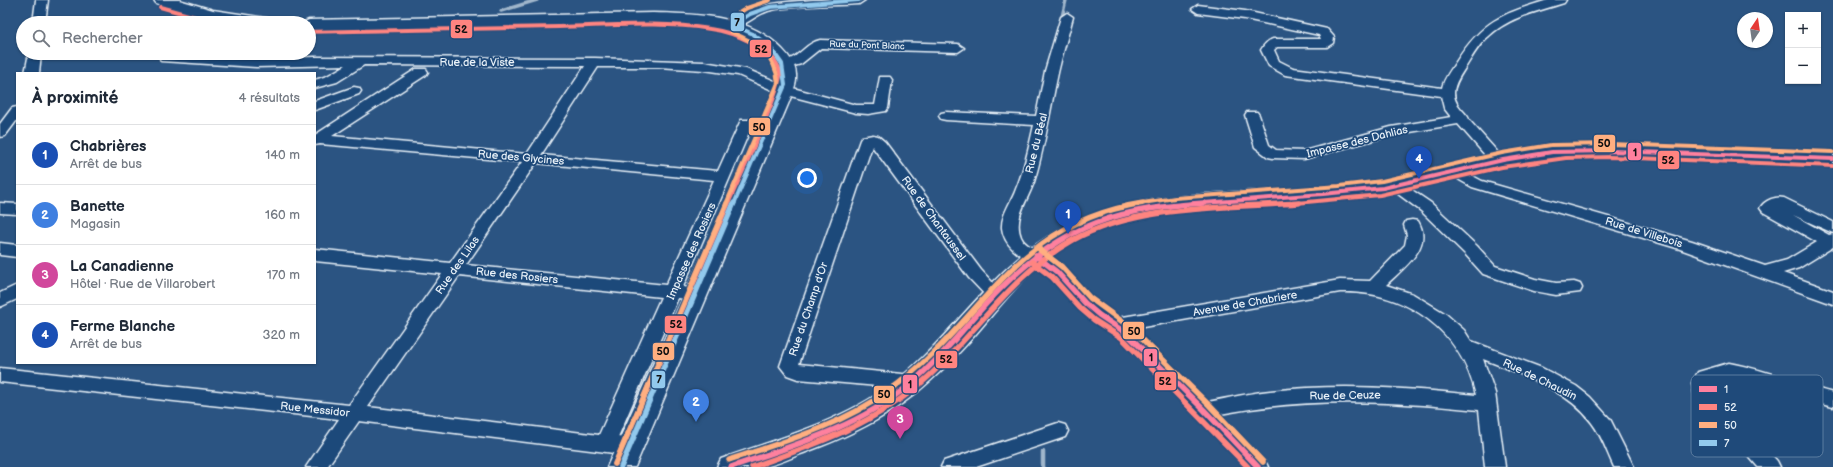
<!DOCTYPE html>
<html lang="fr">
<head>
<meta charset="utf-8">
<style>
	:root { --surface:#fff; --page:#f6f6f7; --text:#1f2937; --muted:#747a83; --line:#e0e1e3; --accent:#7c3aed }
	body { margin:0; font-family:"Balsamiq Sans",sans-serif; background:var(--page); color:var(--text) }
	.controls { position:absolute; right:12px; top:12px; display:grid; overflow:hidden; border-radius:0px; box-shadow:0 1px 3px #0004 }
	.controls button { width:36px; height:36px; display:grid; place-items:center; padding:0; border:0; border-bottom:1px solid var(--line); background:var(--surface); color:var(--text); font:20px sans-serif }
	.compass { position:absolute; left:1737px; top:12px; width:36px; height:36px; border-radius:50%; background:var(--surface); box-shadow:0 1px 3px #0004; rotate:13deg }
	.you { position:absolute; left:807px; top:178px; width:14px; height:14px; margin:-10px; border:3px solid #fff; border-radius:50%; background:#1a73e8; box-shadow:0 0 0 6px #1a73e833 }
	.badge { display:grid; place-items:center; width:26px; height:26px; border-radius:50%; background:var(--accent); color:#fff; font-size:13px; font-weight:700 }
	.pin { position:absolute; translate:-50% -33px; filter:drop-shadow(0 1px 2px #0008) }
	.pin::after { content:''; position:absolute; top:21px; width:14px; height:12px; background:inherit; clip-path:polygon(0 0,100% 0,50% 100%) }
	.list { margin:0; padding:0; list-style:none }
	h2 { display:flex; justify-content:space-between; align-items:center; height:52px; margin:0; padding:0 16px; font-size:17px }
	h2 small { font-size:13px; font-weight:400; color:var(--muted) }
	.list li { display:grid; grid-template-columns:26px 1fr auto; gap:12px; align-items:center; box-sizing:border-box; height:60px; padding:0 16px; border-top:1px solid var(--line) }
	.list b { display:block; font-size:15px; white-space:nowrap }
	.list p { margin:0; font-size:13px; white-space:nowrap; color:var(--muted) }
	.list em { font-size:13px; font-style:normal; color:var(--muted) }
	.icon { flex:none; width:22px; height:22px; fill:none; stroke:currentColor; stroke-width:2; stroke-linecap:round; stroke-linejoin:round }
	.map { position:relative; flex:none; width:1833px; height:467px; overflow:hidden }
	.search { position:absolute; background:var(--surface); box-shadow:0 1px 3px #0004; left:16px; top:16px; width:300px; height:44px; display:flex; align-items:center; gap:10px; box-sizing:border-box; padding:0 14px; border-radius:22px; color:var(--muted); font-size:15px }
	.panel { position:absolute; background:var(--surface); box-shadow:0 1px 3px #0004; left:16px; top:72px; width:300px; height:292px; border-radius:0px }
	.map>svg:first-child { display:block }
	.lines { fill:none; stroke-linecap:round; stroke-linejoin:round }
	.stream-far1 { stroke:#a0b6cb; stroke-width:3.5 }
	.stream { stroke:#a0b6cb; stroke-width:4.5 }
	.street-casing { stroke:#e8f1f8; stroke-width:3 }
	.secondary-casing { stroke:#e8f1f8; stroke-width:3 }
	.primary-casing { stroke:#e8f1f8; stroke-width:3 }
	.street { fill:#1f4a7a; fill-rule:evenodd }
	.secondary { fill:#1f4a7a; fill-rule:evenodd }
	.primary { fill:#1f4a7a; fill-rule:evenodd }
	.bus-1-far1-casing { stroke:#1f4a7a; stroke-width:6 }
	.bus-1-casing { stroke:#1f4a7a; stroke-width:8 }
	.bus-2-far1-casing { stroke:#1f4a7a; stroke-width:6 }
	.bus-2-casing { stroke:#1f4a7a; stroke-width:8 }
	.bus-3-far1-casing { stroke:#1f4a7a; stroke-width:6 }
	.bus-3-casing { stroke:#1f4a7a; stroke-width:8 }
	.bus-4-far1-casing { stroke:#1f4a7a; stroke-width:6 }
	.bus-4-casing { stroke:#1f4a7a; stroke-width:8 }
	.bus-1-far1 { stroke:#ff809e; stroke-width:4 }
	.bus-1 { stroke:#ff809e; stroke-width:5.5 }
	.bus-2-far1 { stroke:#ff8480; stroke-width:4 }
	.bus-2 { stroke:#ff8480; stroke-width:5.5 }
	.bus-3-far1 { stroke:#ffaf80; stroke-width:4 }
	.bus-3 { stroke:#ffaf80; stroke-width:5.5 }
	.bus-4-far1 { stroke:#92c9ed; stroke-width:4 }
	.bus-4 { stroke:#92c9ed; stroke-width:5.5 }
	.labels { text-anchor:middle; stroke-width:3.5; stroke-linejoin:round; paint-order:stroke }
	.far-street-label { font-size:9px; fill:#e8f1f8; stroke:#1f4a7a }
	.street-label { font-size:11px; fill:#e8f1f8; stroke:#1f4a7a }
	.key { fill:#1f4a7a; stroke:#5b7ca0; stroke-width:1 }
	.key-label { font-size:11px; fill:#e8f1f8 }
	.line-badge { stroke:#1f4a7a; stroke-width:1.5 }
	.pale-badge-label { font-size:11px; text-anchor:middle; font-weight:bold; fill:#111 }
</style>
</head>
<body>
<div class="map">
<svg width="1833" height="467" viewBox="0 0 1833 467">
	<rect width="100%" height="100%" fill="#2b5482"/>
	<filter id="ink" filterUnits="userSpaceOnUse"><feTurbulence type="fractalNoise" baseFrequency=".025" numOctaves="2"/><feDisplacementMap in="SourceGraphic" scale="8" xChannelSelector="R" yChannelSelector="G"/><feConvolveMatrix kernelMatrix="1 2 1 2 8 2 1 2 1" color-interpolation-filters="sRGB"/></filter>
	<g filter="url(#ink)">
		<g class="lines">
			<path class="stream-far1" d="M501 11 537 0
				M1061 21 1066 0"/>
			<path class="stream" d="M1043 452V467"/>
			<defs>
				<path id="street" d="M36 0H48L45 23H33Z
					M813 0H865L859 4C831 6 800 5 772 10 757 13 747 25 733 29L727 25C742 3 789 2 813 0Z
					M1548 0H1566L1564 3C1539 11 1509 17 1489 36 1480 43 1473 55 1467 65 1462 73 1454 83 1454 93 1454 107 1469 114 1469 120L1502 157 1504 160 1502 163H1492L1458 124 1392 135 1304 159 1273 158 1268 157 1255 147 1245 115 1247 112H1257L1259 115 1269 145 1276 150 1304 151 1391 127 1451 117 1444 108 1441 96 1285 75 1269 66 1261 50C1264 45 1267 41 1273 39H1321L1319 35 1245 19 1198 13 1192 9 1198 5 1245 11 1327 29 1334 37 1333 43 1327 47H1277L1274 50 1279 61 1293 68 1442 88C1444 78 1451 70 1456 62 1483 20 1502 14 1548 0Z
					M1067 13 1073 17C1068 36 1062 54 1058 73 1050 110 1045 146 1034 182 1028 200 1013 218 1021 237 1025 247 1039 250 1047 256 1065 267 1076 284 1091 298 1098 306 1108 312 1117 318L1340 280 1370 281 1405 245 1407 235 1404 225 1406 221 1412 220 1418 221C1434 247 1403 268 1386 285L1413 294 1446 314 1464 330 1471 341 1542 368 1576 386 1590 397 1610 419 1634 467H1614C1607 452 1602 436 1592 423 1567 389 1520 374 1483 359L1495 393 1505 467H1485L1479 410C1392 401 1307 397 1220 414L1265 461 1268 467H1245C1205 424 1164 380 1121 339 1109 328 1093 320 1080 308 1069 298 1061 285 1050 275 1033 261 1005 253 1002 228 1001 215 1012 201 1016 189 1025 168 1029 146 1034 125L946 120 941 119 939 116 941 113 946 112 1036 116 1045 71 1061 17ZM1340 292C1406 290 1461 330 1476 395 1408 388 1339 383 1270 391 1249 393 1229 398 1208 402L1132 329Z
					M820 40 958 44 964 48 958 52 821 48 801 64 784 69 777 65C781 60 787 61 792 58 803 52 807 43 820 40Z
					M29 53H41L39 73H25Z
					M166 54 256 59 315 57 595 58 704 62 746 69 789 87 856 105H875L880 77H890L892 80 888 108 886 111 868 114 856 113 779 93 738 75 704 70 659 67H598L541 155 718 171 741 120H751L753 123 683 287 701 290 704 294 701 298 695 300 678 298 618 437 637 441 640 447 637 453 630 455 359 421 327 467H306L339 419 0 382V368L349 405 442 274 315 261V249L450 263 522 162 320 144 315 145V135L416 69H426L428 72 426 75 332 136 527 154 585 66 364 65 337 82 315 88V80L327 76 346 65 256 67 161 61 160 58ZM536 163 714 180 666 285 466 265ZM459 276 661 297 599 435 368 407Z
					M354 87 359 88 361 91 359 94 315 110V101Z
					M17 107V120L5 136 0 137V124L12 108Z
					M873 135 878 136 885 142 981 270 1005 296 1002 300 996 302 990 300 969 278 872 146 799 364 912 375 919 377 921 382 919 387 912 389 798 379 787 375 780 366 860 140 862 137Z
					M1454 166 1482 181 1692 241 1765 266 1787 260 1817 242 1763 212 1760 208C1765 200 1776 196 1784 198L1833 222V233L1793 215 1829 235 1833 234V247L1799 268 1783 273 1833 291V304L1680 249 1472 187 1449 174 1447 171 1449 168Z
					M1395 180 1400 182 1431 203 1477 246 1495 266 1535 279 1556 283 1574 282 1580 284 1582 288 1580 292 1556 295 1534 291 1483 274 1465 254 1421 211 1390 188 1387 185 1390 182Z
					M0 203 17 204V214L0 213Z
					M0 243 17 245V257L0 255Z
					M17 285V299L0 307V293Z
					M1729 363C1764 369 1798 384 1833 393V407L1801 399 1744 380 1729 377 1711 382 1712 390 1777 461 1780 467H1758L1694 393 1692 383 1698 372Z
					M1058 423 1065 425 1068 431 1065 437 976 467H941L944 461Z"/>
				<path id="secondary" d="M1618 145 1833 153V165L1618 157 1552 158 1497 166 1395 192 1359 198 1156 213C1120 221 1086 231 1055 253 1021 276 995 313 967 344 916 400 877 426 806 452 792 457 777 465 763 467 748 467 732 467 717 467L721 459C783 437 849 420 900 378 956 332 995 265 1059 230 1145 183 1264 196 1360 184 1406 178 1450 164 1495 154 1536 146 1577 146 1618 145Z"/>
				<path id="primary" d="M154 0H179L213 10 266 18 272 19 274 23H231L211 20 156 3Z
					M653 13C698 14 749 15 782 49 789 56 796 65 796 75 797 84 792 93 789 102L635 467H607L771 102C773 93 779 83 778 73 776 62 768 55 760 48 729 23 691 24 653 23L309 30V23H302L309 20Z"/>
			</defs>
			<use href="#street" class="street-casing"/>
			<use href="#secondary" class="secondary-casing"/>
			<use href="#primary" class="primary-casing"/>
			<use href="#street" class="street"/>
			<use href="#secondary" class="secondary"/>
			<use href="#primary" class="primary"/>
			<defs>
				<path id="bus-1-far1" d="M1190 204 1323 194 1383 188 1503 160 1552 152 1612 151 1833 159"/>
				<path id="bus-1" d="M1036 256 1057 272 1085 303 1099 315 1126 333 1204 410 1258 467
					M731 467C792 446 858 427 909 385 938 361 961 332 986 304 1053 231 1105 209 1204 203"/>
				<path id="bus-2-far1" d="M160 7 217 23
					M309 32C392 30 475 29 559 27 609 26 661 21 710 29 732 32 774 47 780 72 783 87 737 183 728 204
					M1286 204 1380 195 1502 167 1566 158 1610 157 1833 166"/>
				<path id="bus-2" d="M1032 262 1052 277 1080 308 1094 320 1122 338 1248 467
					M615 464 728 203
					M752 467C815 445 878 423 928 377 977 332 1013 273 1073 240 1137 205 1227 208 1299 203"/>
				<path id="bus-3-far1" d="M729 19 747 8 770 0
					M726 204 778 83C776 55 756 42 731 32
					M1136 204 1175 198 1339 186 1382 181 1502 153 1551 145 1611 144 1833 152"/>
				<path id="bus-3" d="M1040 250 1062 267 1090 298 1131 328 1209 405 1263 462
					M729 460C783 442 840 426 887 392 984 324 1009 224 1143 203
					M615 464 727 203"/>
				<path id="bus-4-far1" d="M733 25 750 14 770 7 859 0
					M733 25 753 34 770 47 782 64 785 85 734 204"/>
				<path id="bus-4" d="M621 467 734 203"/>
			</defs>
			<use href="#bus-1-far1" class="bus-1-far1-casing"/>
			<use href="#bus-1" class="bus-1-casing"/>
			<use href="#bus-2-far1" class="bus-2-far1-casing"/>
			<use href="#bus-2" class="bus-2-casing"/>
			<use href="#bus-3-far1" class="bus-3-far1-casing"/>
			<use href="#bus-3" class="bus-3-casing"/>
			<use href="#bus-4-far1" class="bus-4-far1-casing"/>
			<use href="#bus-4" class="bus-4-casing"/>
			<use href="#bus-1-far1" class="bus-1-far1"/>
			<use href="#bus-1" class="bus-1"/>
			<use href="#bus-2-far1" class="bus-2-far1"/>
			<use href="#bus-2" class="bus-2"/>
			<use href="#bus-3-far1" class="bus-3-far1"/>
			<use href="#bus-3" class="bus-3"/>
			<use href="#bus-4-far1" class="bus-4-far1"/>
			<use href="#bus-4" class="bus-4"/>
		</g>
	</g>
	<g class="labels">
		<g class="far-street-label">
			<text transform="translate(867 45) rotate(2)" y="3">Rue du Pont Blanc</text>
		</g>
		<g class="street-label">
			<text x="477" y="66">Rue de la Viste</text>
			<text transform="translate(1357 141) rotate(-14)" y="4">Impasse des Dahlias</text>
			<text transform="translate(1036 143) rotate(-76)" y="4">Rue du Béal</text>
			<text transform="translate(521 157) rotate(5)" y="4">Rue des Glycines</text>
			<text transform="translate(934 218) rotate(54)" y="4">Rue de Chantaussel</text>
			<text transform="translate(1644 232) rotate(17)" y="4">Rue de Villebois</text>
			<text transform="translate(691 251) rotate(-66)" y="4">Impasse des Rosiers</text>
			<text transform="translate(457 265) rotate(-55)" y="4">Rue des Lilas</text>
			<text transform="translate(517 275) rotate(6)" y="4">Rue des Rosiers</text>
			<text transform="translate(1245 303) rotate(-10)" y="4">Avenue de Chabriere</text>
			<text transform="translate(808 309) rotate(-71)" y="4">Rue du Champ d'Or</text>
			<text transform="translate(1540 379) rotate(26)" y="4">Rue de Chaudin</text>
			<text transform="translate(1345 395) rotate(-1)" y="4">Rue de Ceuze</text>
			<text transform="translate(315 409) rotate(6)" y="4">Rue Messidor</text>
		</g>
	</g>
	<rect x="1691" y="375" width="132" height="82" rx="6" class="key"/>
	<rect x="1699" y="386" width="18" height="6" fill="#ff809e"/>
	<rect x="1699" y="404" width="18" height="6" fill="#ff8480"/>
	<rect x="1699" y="422" width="18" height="6" fill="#ffaf80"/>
	<rect x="1699" y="440" width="18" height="6" fill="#92c9ed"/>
	<g class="key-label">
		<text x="1724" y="393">1</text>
		<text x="1724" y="411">52</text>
		<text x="1724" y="429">50</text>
		<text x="1724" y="447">7</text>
	</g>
	<g class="line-badge">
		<rect x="730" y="12" width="15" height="20" rx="4" fill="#92c9ed"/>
		<rect x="450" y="19" width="23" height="20" rx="4" fill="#ff8480"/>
		<rect x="749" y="39" width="23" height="19" rx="4" fill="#ff8480"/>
		<rect x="748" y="117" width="23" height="19" rx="4" fill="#ffaf80"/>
		<rect x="1593" y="134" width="23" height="19" rx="4" fill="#ffaf80"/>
		<rect x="1627" y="142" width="15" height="19" rx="4" fill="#ff809e"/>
		<rect x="1657" y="150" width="23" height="20" rx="4" fill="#ff8480"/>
		<rect x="664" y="315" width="23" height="19" rx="4" fill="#ff8480"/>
		<rect x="1122" y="321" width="23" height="19" rx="4" fill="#ffaf80"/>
		<rect x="652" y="342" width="23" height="19" rx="4" fill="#ffaf80"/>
		<rect x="1143" y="348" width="15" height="19" rx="4" fill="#ff809e"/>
		<rect x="935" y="350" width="23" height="19" rx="4" fill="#ff8480"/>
		<rect x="651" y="370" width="15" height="19" rx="4" fill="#92c9ed"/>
		<rect x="1154" y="371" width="23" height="20" rx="4" fill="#ff8480"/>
		<rect x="902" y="374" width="16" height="20" rx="4" fill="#ff809e"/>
		<rect x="873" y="385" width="22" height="19" rx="4" fill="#ffaf80"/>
	</g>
	<g class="pale-badge-label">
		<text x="737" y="26">7</text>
		<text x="461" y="33">52</text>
		<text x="761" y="53">52</text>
		<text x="759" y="131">50</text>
		<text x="1604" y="147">50</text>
		<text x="1635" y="156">1</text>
		<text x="1668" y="164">52</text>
		<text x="676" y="328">52</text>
		<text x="1134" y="335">50</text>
		<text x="663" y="355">50</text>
		<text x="1151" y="361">1</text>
		<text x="946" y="363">52</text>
		<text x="659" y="383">7</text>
		<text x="1165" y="385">52</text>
		<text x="910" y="388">1</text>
		<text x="884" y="398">50</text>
	</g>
</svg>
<div class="controls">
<button>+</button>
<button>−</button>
</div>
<svg class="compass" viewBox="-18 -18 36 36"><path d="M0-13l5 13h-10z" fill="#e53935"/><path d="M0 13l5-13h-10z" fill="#747a83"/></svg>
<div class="you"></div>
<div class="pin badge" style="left:1068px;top:234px;background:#1a4fb4">1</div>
<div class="pin badge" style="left:696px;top:422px;background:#3f7fe0">2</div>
<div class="pin badge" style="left:900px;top:439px;background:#d1479c">3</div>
<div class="pin badge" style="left:1419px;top:179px;background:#1a4fb4">4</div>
<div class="search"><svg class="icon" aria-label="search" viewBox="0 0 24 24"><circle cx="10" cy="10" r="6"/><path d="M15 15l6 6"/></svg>Rechercher</div>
<section class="panel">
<h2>À proximité<small>4 résultats</small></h2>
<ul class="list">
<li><span class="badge" style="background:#1a4fb4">1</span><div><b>Chabrières</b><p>Arrêt de bus</p></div><em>140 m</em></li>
<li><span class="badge" style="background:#3f7fe0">2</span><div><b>Banette</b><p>Magasin</p></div><em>160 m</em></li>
<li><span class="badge" style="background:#d1479c">3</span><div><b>La Canadienne</b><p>Hôtel · Rue de Villarobert</p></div><em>170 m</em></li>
<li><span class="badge" style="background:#1a4fb4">4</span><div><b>Ferme Blanche</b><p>Arrêt de bus</p></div><em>320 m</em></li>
</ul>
</section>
</div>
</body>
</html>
